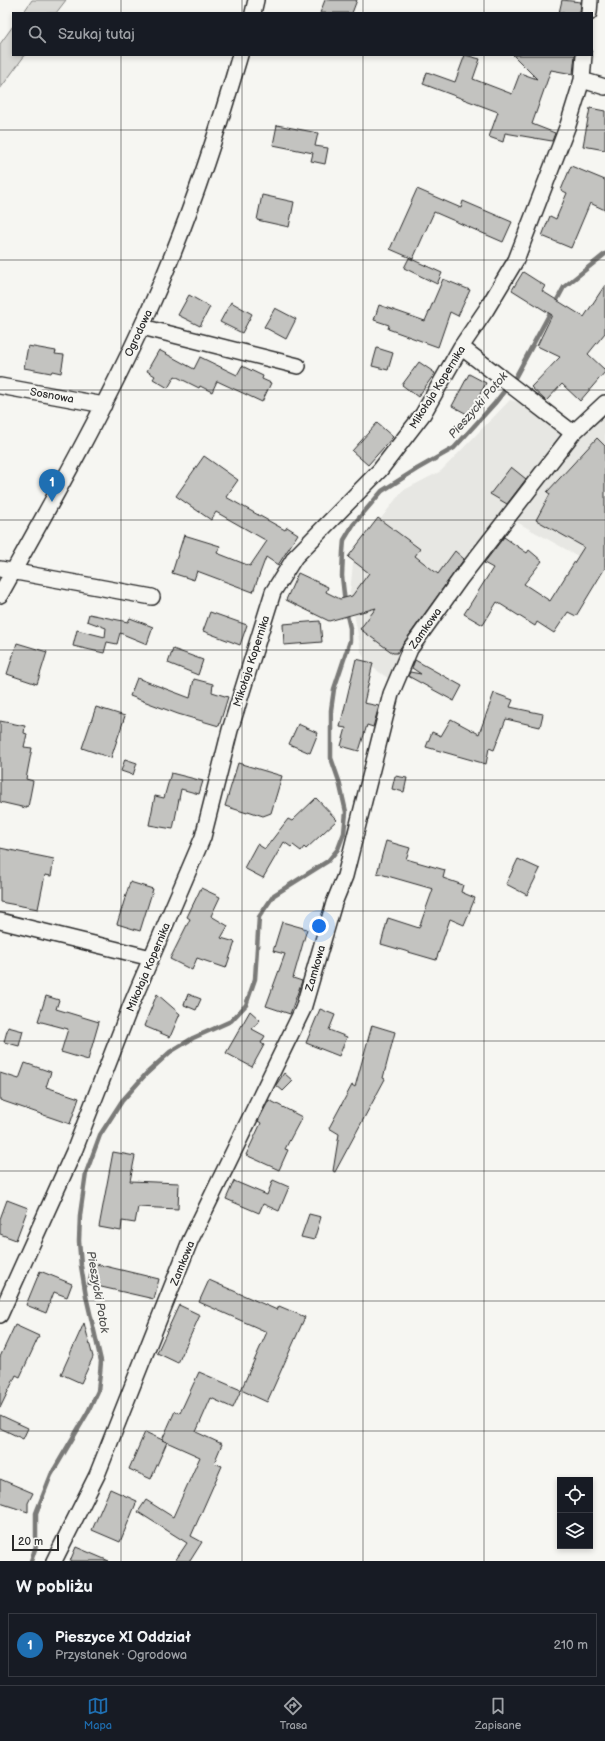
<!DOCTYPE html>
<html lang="pl">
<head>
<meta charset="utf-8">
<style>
	:root { --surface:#171b24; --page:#20242c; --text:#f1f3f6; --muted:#9ea1a6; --line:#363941; --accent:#1f6fb2 }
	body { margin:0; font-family:"Balsamiq Sans",sans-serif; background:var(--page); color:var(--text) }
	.controls { position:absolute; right:12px; bottom:12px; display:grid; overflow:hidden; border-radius:0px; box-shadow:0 2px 6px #0003 }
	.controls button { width:36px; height:36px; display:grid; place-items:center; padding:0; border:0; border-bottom:1px solid var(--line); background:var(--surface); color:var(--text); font:20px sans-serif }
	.scale { position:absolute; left:12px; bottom:10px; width:47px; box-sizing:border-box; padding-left:4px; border:2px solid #2b2b2b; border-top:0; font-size:11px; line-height:14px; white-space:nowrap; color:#2b2b2b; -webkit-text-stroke:3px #f6f6f2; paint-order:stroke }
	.you { position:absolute; left:319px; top:926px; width:14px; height:14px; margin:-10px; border:3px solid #fff; border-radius:50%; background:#1a73e8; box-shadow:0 0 0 6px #1a73e833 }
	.badge { display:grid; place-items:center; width:26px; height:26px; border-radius:50%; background:var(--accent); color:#fff; font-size:13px; font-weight:700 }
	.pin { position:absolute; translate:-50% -33px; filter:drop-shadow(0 1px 2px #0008) }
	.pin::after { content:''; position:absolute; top:21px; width:14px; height:12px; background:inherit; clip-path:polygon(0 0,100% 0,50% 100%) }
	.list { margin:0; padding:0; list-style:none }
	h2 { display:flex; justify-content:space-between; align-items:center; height:52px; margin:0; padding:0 16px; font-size:17px }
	h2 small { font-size:13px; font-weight:400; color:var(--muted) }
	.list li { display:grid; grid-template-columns:26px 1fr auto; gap:12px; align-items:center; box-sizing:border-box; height:64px; margin:0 8px 8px; padding:0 8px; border:1px solid var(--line); border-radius:0px }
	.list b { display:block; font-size:15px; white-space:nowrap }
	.list p { margin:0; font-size:13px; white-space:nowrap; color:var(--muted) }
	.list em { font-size:13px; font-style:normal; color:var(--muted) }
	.icon { flex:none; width:22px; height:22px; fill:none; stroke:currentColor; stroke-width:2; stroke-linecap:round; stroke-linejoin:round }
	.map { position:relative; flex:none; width:605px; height:1561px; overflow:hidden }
	.search { position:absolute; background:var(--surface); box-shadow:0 2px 6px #0003; left:12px; right:12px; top:12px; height:44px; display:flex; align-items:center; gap:10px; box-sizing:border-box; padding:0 14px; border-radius:0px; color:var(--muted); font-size:15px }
	.sheet { height:124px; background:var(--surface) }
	nav { display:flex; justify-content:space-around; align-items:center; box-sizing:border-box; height:56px; border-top:1px solid var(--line); background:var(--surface); font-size:11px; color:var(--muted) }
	nav a { display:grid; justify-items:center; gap:2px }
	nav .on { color:var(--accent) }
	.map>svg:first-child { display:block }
	.built { fill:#e7e7e3 }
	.grass { fill:#d9d9d5; stroke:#828280 }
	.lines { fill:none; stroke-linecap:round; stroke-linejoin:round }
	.stream { stroke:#7a7a78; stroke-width:4.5 }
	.building { fill:#c3c3c0; stroke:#2b2b2b }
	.minor-casing { stroke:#2b2b2b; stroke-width:18 }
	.minor { stroke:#f6f6f2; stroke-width:15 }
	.grid { fill:none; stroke:#2b2b2b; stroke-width:1; stroke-opacity:0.55 }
	.labels { text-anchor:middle; stroke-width:4; stroke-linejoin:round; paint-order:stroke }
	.street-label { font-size:11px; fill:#2b2b2b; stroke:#f6f6f2 }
	.water-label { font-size:12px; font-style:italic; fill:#525251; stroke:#f6f6f2 }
</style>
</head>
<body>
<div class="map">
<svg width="605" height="1561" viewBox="0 0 605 1561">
	<rect width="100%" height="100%" fill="#f6f6f2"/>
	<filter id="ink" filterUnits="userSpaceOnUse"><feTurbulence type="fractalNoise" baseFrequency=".025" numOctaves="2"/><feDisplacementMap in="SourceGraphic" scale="8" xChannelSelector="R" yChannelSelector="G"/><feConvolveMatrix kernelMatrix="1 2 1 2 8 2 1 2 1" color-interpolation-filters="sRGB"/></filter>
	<g filter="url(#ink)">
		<path class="built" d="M510 400 521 403 573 443 601 415 605 418V571L513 520 424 641 398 685 366 663 361 651 350 592 354 554 402 491 441 471Z"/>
		<path class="grass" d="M32 0H66L56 13H23Z
			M13 26V55H25L0 89V44Z"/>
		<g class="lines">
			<path class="stream" d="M345 603 342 576 343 552 344 540 353 525 382 491 417 469 454 448 495 403 516 376 564 287 605 254
				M31 1561 36 1546V1513L51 1475 88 1412 98 1391 100 1373 101 1361 86 1296 81 1266 79 1241 80 1215 86 1173 100 1135 122 1101 146 1074 170 1052 193 1038 231 1021 246 1005 255 979 259 917 274 895 328 861 338 849 344 833 346 812 339 781 331 758V710L334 689 350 641V628L346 611"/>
		</g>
		<path class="building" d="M325 0H357L352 13H320Z
			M562 0 581 2 580 13H559Z
			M465 55 480 59 473 79 512 94 520 73 537 79 513 55H575L573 74 551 70 532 124 555 133 552 141 505 133 503 142 489 137 498 112 423 84 427 72 455 82Z
			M590 108 605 111V150L583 146Z
			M277 125 318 133 315 146 328 148 325 164 311 161 313 153 273 145Z
			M571 166 605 180V210L590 203 571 248 542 236 550 216 556 219 567 193 561 190Z
			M417 189 461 208 463 201 512 222 503 242 434 212 413 259 390 249Z
			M262 195 294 202 289 227 257 220Z
			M409 258 442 273 437 284 404 268Z
			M523 272 545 286 542 291 584 317 605 285V333L588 354 605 370V372L580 401 562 384 546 401 531 387 560 357 537 346 552 315 512 290Z
			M443 279 470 290 458 316 450 312 438 347 388 329 389 325 374 320 379 305 425 321Z
			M189 295 210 307 200 326 178 315Z
			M231 302 252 314 242 333 220 322Z
			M275 308 296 319 286 339 264 327Z
			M28 346 56 351 55 354 64 355 61 373 52 371 51 373 24 368Z
			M377 348 393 353 388 370 372 366Z
			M159 350 194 369 200 357 237 375 242 366 263 376 262 379 271 383 262 402 217 381 212 392 200 386 199 388 175 376 168 388 153 379 155 376 147 371Z
			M419 362 435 373 418 397 402 385Z
			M469 374 486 383 469 415 452 406Z
			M377 423 393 437 368 465 352 451Z
			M597 438 605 446V568L576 616 568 612 554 633 537 622 535 626 497 602 483 625 464 614 493 568 484 563 504 537 527 553 529 550 542 561 524 584 550 601 584 547 536 520 550 494 547 492Z
			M204 456 238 480 226 497 285 530 287 527 298 534 278 565 266 557 253 592 197 571 194 580 172 573 184 535 220 546 217 553 250 566 267 541 216 512 211 520 176 496Z
			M511 467 526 479 507 504 490 494Z
			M378 518 420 549 415 556 438 574 455 551 464 559 403 644 397 653H393L360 629 376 608 329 621 286 600 298 573 328 587 326 592 340 599 352 596 369 573 348 557Z
			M210 612 247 625 240 645 203 631Z
			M89 614 128 622 130 618 153 627 147 644 120 633 117 644 107 642 104 653 73 646 77 630 105 637 106 628 87 621Z
			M320 621 322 642 284 645 283 624Z
			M17 643 47 652 37 684 7 674Z
			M173 649 203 660 198 675 168 663Z
			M356 659 373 663 364 703 379 706 373 727 367 725 359 751 341 746 346 728 340 727Z
			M415 660 462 686 454 701 408 676 410 672 421 674 412 668Z
			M137 678 190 698 194 679 213 684 212 692 228 697 219 726 178 714 130 696Z
			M494 693 513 700 510 707 543 714 540 727 506 719 494 750 489 748 486 764 426 747 432 732 441 736 451 719 479 734Z
			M96 707 125 716 111 758 82 748Z
			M0 721 25 726 24 733 27 734 24 747 32 748 26 779 33 781 28 807 26 806V808L0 802Z
			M298 724 318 733 310 753 289 744Z
			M125 759 137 763 133 775 121 771Z
			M238 763 282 776 271 813 263 816 248 811 247 813 225 806Z
			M171 773 203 781 199 794 181 789 173 829 149 825 155 796 164 798Z
			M395 776 407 778 404 792 392 789Z
			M316 798 337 820 306 849 304 847 301 851 293 845 291 847 284 842 263 878 244 868 257 844 265 849 288 819 292 821Z
			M386 841 410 848 406 859 445 870 443 878 463 885 461 892 475 898 464 925 450 919 436 960 381 944 388 918 419 928 433 889 377 873Z
			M0 848 54 859 51 876 45 875 38 909 0 902Z
			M518 859 540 869 527 895 506 884Z
			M130 882 153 889 140 931 117 924Z
			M201 888 220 897 211 916 228 926 221 938 235 942 226 968 197 958 192 970 170 959 190 919 187 917Z
			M282 922 307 929 293 978 302 981 290 1014 266 1006 285 954 273 951Z
			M157 994 180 1014 170 1037 144 1026Z
			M188 994 201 999 196 1010 184 1005Z
			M46 996 59 1000 56 1009 99 1022 88 1060 61 1052 68 1029 38 1021Z
			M320 1009 335 1015 329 1030 347 1037 339 1056 306 1043Z
			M250 1011 260 1020 252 1029 265 1036 261 1043 264 1045 252 1067 226 1053Z
			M372 1025 395 1032 383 1078 385 1079 335 1172 333 1171 339 1134 329 1128 352 1085 355 1087Z
			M8 1027 23 1031 19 1046 4 1042Z
			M25 1063 51 1072 46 1087 79 1098 70 1124 0 1100V1073L19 1079Z
			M284 1073 293 1081 283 1091 276 1085Z
			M269 1100 302 1117 285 1149 288 1150 279 1170 246 1155 261 1123 258 1121Z
			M113 1152 135 1156 130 1181 179 1183 178 1209 138 1207 135 1223 122 1221 121 1231 99 1227Z
			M273 1180 289 1187 279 1211 263 1204 259 1213 226 1199 234 1181 267 1195Z
			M7 1200 28 1208 16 1240 0 1234V1219Z
			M309 1214 321 1217 314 1240 301 1237Z
			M92 1263 159 1279 154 1299 88 1284Z
			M40 1271 72 1284 67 1297 54 1292 46 1313 26 1305Z
			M209 1280 277 1310 279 1306 305 1317 267 1402 241 1390 267 1332 199 1302Z
			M179 1305 200 1315 178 1363 157 1353Z
			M84 1323 93 1357 81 1383 61 1374Z
			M15 1325 39 1336 20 1377 16 1375 0 1408V1357Z
			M199 1372 241 1390 233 1408 211 1398 196 1432 222 1444 214 1463 222 1466 191 1536 202 1542 190 1561H175L187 1543 138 1512 146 1500 173 1517 200 1457 162 1440 175 1411 180 1413Z
			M0 1415 28 1428 23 1439 0 1428Z
			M145 1432 167 1442 151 1479 129 1469Z
			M0 1479 33 1493 28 1503V1512L0 1503Z
			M110 1489 137 1501 120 1542 92 1530Z
			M76 1547 109 1561H70Z"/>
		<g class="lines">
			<defs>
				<path id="minor" d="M253 13 256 0
					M589 13 590 0
					M582 80 605 87
					M142 327 298 366
					M461 347 573 433
					M0 386 104 405
					M0 569 152 597
					M0 595C49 507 99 419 141 328 182 240 213 148 240 55
					M0 921 151 958
					M0 1315 75 1149 131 1005 203 837 230 730 273 592 295 557 380 470 423 414 461 347 486 310 516 260 568 125 582 80 584 55
					M54 1561 97 1475 190 1241 303 1009 334 903 345 876 391 694 410 649 460 579 573 433 605 403"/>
			</defs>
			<use href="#minor" class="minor-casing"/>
			<use href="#minor" class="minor"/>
		</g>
	</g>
	<path class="grid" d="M121 0V13M242 0V13M363 0V13M484 0V13M121 55V1561M242 55V1561M363 55V1561M484 55V1561M0 130H605M0 260H605M0 390H605M0 520H605M0 650H605M0 780H605M0 911H605M0 1041H605M0 1171H605M0 1301H605M0 1431H605"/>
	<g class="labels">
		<g class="street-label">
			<text transform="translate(138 333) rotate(-65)" y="4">Ogrodowa</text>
			<text transform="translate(437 387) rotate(-58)" y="4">Mikołaja Kopernika</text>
			<text transform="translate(52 395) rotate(10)" y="4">Sosnowa</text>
			<text transform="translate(425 628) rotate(-55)" y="4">Zamkowa</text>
			<text transform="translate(251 661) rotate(-72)" y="4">Mikołaja Kopernika</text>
			<text transform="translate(148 967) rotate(-67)" y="4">Mikołaja Kopernika</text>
			<text transform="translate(315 968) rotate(-74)" y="4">Zamkowa</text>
			<text transform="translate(182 1263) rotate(-68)" y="4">Zamkowa</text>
		</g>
		<g class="water-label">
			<text transform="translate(478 405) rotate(-49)" y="4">Pieszycki Potok</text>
			<text transform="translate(98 1292) rotate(80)" y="4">Pieszycki Potok</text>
		</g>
	</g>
</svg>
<div class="controls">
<button><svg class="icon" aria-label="locate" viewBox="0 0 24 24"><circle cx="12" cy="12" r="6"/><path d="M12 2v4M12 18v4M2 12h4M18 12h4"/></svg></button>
<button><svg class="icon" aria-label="layers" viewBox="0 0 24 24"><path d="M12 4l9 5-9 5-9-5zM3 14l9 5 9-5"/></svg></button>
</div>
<div class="scale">20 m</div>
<div class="you"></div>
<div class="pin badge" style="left:52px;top:502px">1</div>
<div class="search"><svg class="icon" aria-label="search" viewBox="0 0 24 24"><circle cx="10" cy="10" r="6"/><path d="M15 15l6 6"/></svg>Szukaj tutaj</div>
</div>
<section class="sheet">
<h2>W pobliżu<small></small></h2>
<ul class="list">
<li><span class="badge">1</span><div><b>Pieszyce XI Oddział</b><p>Przystanek · Ogrodowa</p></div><em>210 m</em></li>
</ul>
</section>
<nav>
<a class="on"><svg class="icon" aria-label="map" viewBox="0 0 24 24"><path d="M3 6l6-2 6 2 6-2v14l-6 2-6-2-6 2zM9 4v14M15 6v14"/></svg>Mapa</a>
<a><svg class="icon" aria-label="directions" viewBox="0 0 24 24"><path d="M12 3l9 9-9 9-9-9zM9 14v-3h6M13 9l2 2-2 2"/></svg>Trasa</a>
<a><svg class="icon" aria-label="saved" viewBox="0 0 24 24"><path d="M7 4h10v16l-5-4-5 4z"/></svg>Zapisane</a>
</nav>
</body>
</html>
